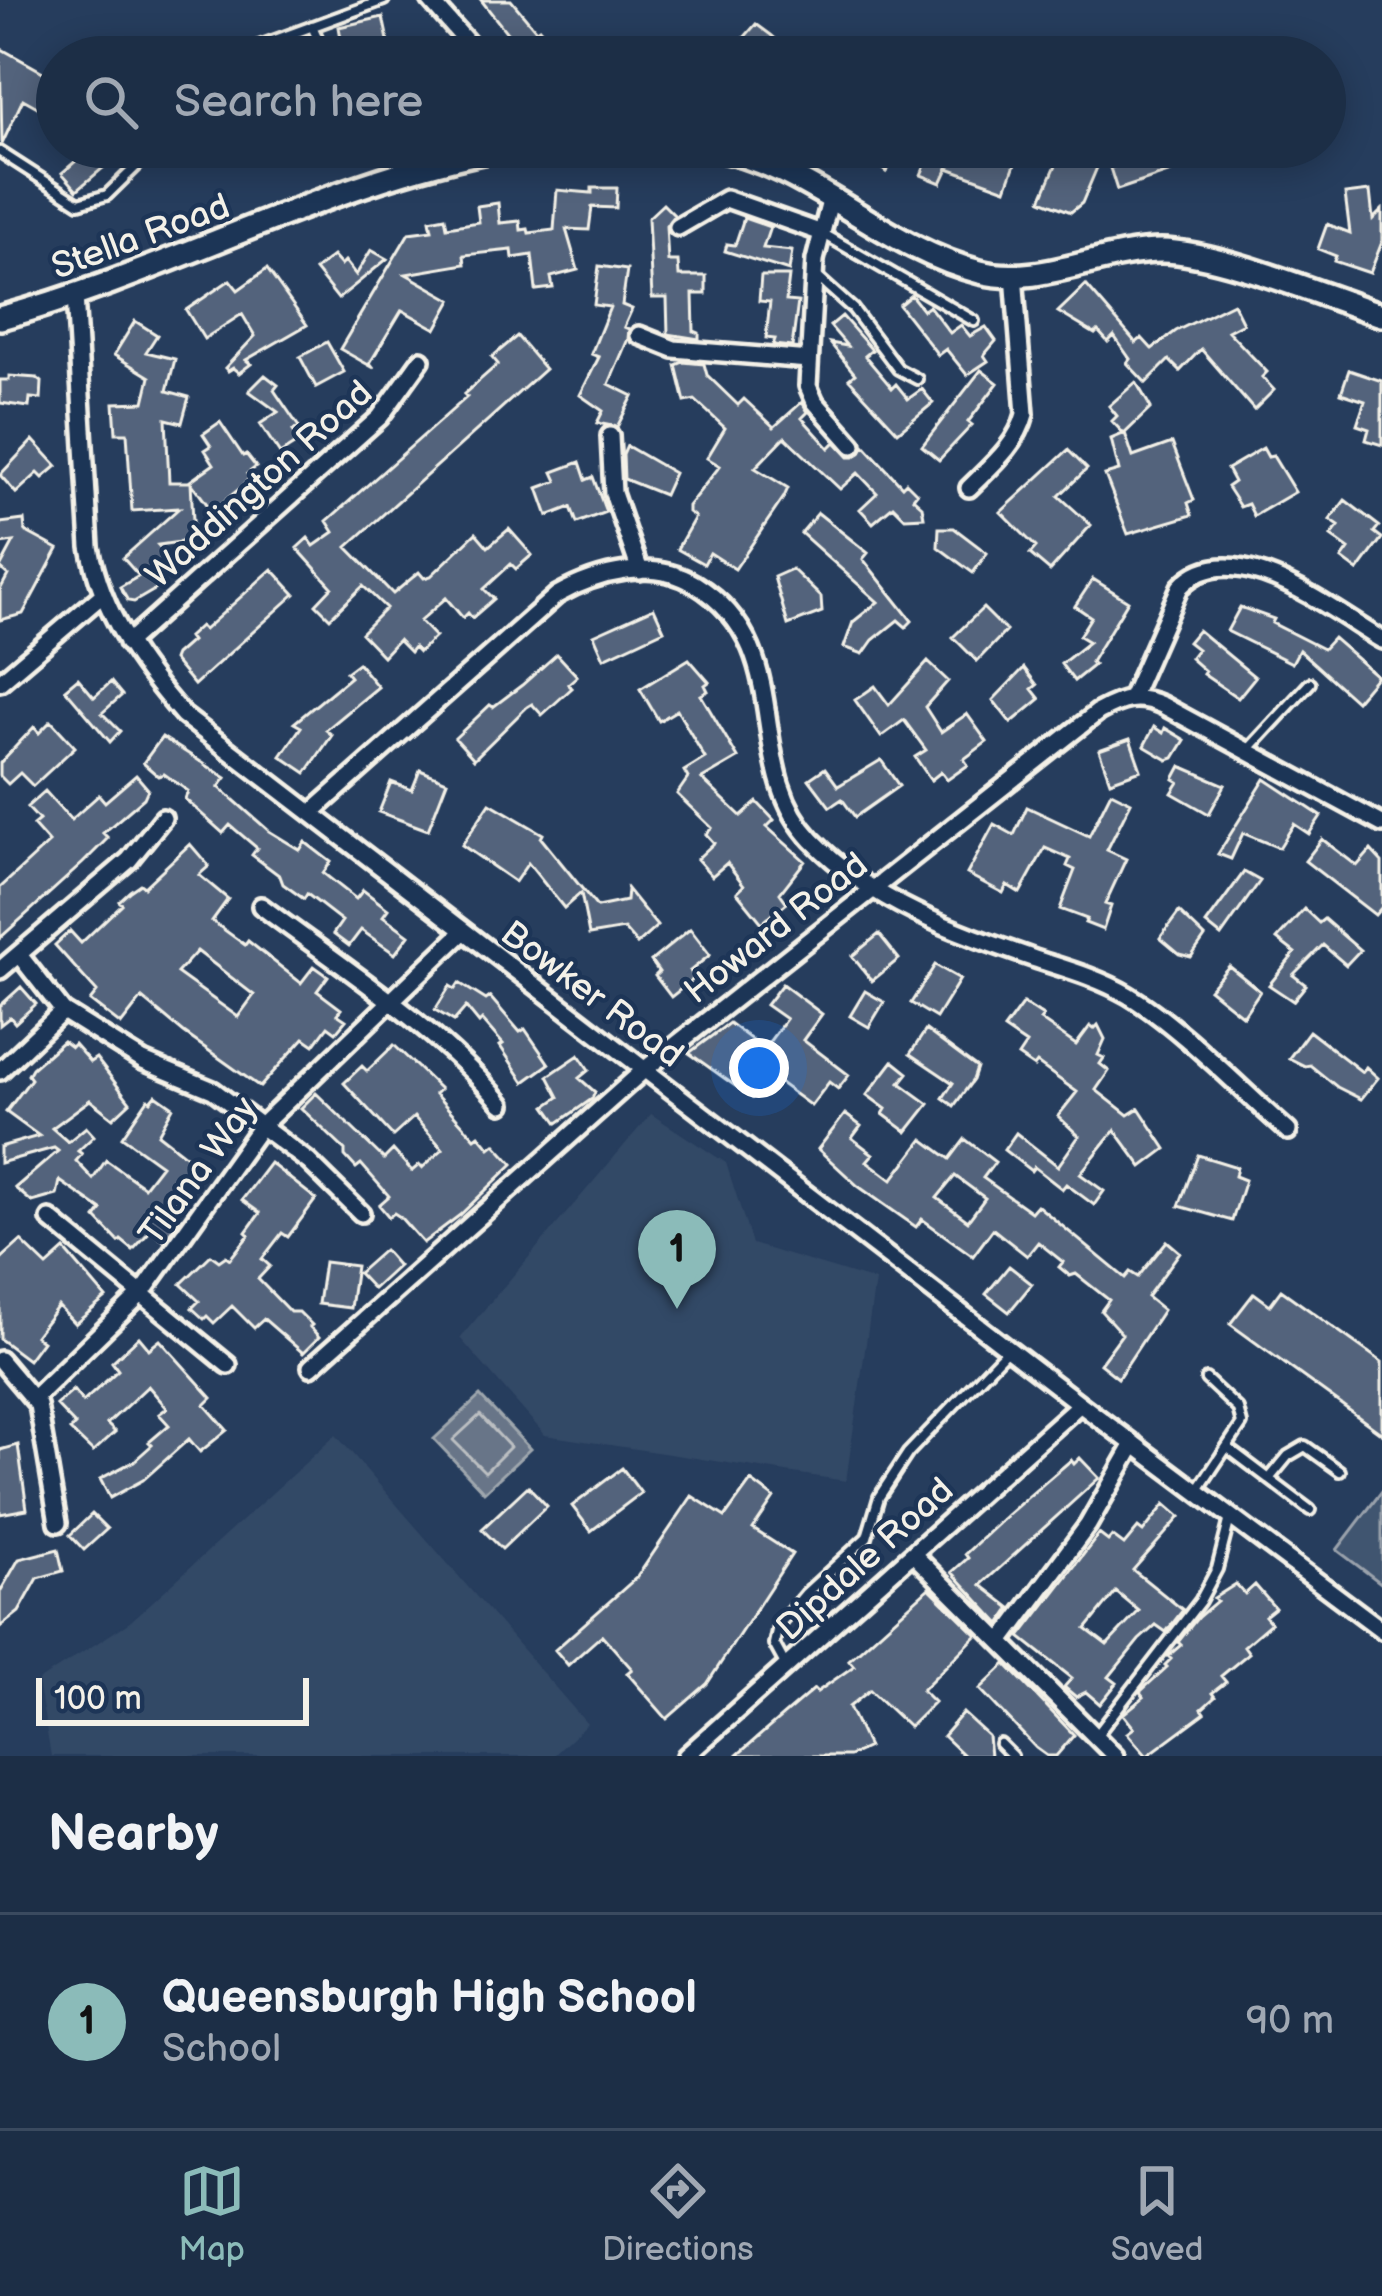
<!DOCTYPE html>
<html lang="en">
<head>
<meta charset="utf-8">
<style>
	:root { --surface:#1c2e46; --page:#25364d; --text:#f1f3f6; --muted:#a0a8b3; --line:#3a4a5f; --accent:#8bbbb9 }
	body { margin:0; font-family:"Balsamiq Sans",sans-serif; background:var(--page); color:var(--text) }
	.scale { position:absolute; left:36px; bottom:30px; width:273px; box-sizing:border-box; padding-left:12px; border:6px solid #f4f1e8; border-top:0; font-size:33px; line-height:42px; white-space:nowrap; color:#f4f1e8; -webkit-text-stroke:9px #1d3557; paint-order:stroke }
	.you { position:absolute; left:759px; top:1068px; width:42px; height:42px; margin:-30px; border:9px solid #fff; border-radius:50%; background:#1a73e8; box-shadow:0 0 0 18px #1a73e833 }
	.badge { display:grid; place-items:center; width:78px; height:78px; border-radius:50%; background:var(--accent); color:#111; font-size:39px; font-weight:700 }
	.pin { position:absolute; translate:-50% -99px; filter:drop-shadow(0 3px 6px #0008) }
	.pin::after { content:''; position:absolute; top:63px; width:42px; height:36px; background:inherit; clip-path:polygon(0 0,100% 0,50% 100%) }
	.list { margin:0; padding:0; list-style:none }
	h2 { display:flex; justify-content:space-between; align-items:center; height:156px; margin:0; padding:0 48px; font-size:51px }
	h2 small { font-size:39px; font-weight:400; color:var(--muted) }
	.list li { display:grid; grid-template-columns:78px 1fr auto; gap:36px; align-items:center; box-sizing:border-box; height:216px; padding:0 48px; border-top:3px solid var(--line) }
	.list b { display:block; font-size:45px; white-space:nowrap }
	.list p { margin:0; font-size:39px; white-space:nowrap; color:var(--muted) }
	.list em { font-size:39px; font-style:normal; color:var(--muted) }
	.icon { flex:none; width:66px; height:66px; fill:none; stroke:currentColor; stroke-width:2; stroke-linecap:round; stroke-linejoin:round }
	.map { position:relative; flex:none; width:1382px; height:1756px; overflow:hidden }
	.search { position:absolute; background:var(--surface); box-shadow:0 6px 30px #0003; left:36px; right:36px; top:36px; height:132px; display:flex; align-items:center; gap:30px; box-sizing:border-box; padding:0 42px; border-radius:66px; color:var(--muted); font-size:45px }
	.sheet { height:372px; background:var(--surface) }
	nav { display:flex; justify-content:space-around; align-items:center; box-sizing:border-box; height:168px; border-top:3px solid var(--line); background:var(--surface); font-size:33px; color:var(--muted) }
	nav a { display:grid; justify-items:center; gap:6px }
	nav .on { color:var(--accent) }
	.map>svg:first-child { display:block }
	.built { fill:#334966 }
	.green { fill:#40546f; stroke:#9aa2ac; stroke-width:3 }
	.water { fill:#677588; stroke:#9fa7ae; stroke-width:3 }
	.lines { fill:none; stroke-linecap:round; stroke-linejoin:round }
	.shore { stroke:#bcbfc2; stroke-width:3 }
	.building { fill:#52647b; stroke:#f4f1e8; stroke-width:3; fill-rule:evenodd }
	.lane-casing { stroke:#f4f1e8; stroke-width:16 }
	.street-casing { stroke:#f4f1e8; stroke-width:24 }
	.secondary-casing { stroke:#f4f1e8; stroke-width:30 }
	.lane { stroke:#1d3557; stroke-width:8 }
	.street { stroke:#1d3557; stroke-width:15 }
	.secondary { stroke:#1d3557; stroke-width:21 }
	.labels { text-anchor:middle; stroke-width:9; stroke-linejoin:round; paint-order:stroke }
	.street-label { font-size:36px; fill:#f4f1e8; stroke:#1d3557 }
</style>
</head>
<body>
<div class="map">
<svg width="1382" height="1756" viewBox="0 0 1382 1756">
	<rect width="100%" height="100%" fill="#263d5d"/>
	<filter id="ink" filterUnits="userSpaceOnUse"><feTurbulence type="fractalNoise" baseFrequency=".00833" numOctaves="2"/><feDisplacementMap in="SourceGraphic" scale="24" xChannelSelector="R" yChannelSelector="G"/><feConvolveMatrix kernelMatrix="1 2 1 2 8 2 1 2 1" color-interpolation-filters="sRGB"/></filter>
	<g filter="url(#ink)">
		<path class="built" d="M651 1114 726 1163 752 1244 875 1281 846 1481 545 1435 460 1338Z
			M336 1435 587 1724 553 1756H51L38 1681 130 1622Z"/>
		<path class="green" d="M1382 1491V1584L1337 1550Z"/>
		<path class="water" d="M480 1396 530 1449 484 1492 434 1439Z"/>
		<g class="lines">
			<path class="shore" d="M480 1415 510 1447 485 1472 453 1440Z"/>
		</g>
		<path class="building" d="M481 0H511L536 30 539 28 551 42 546 45 556 57H526Z
			M383 17 389 45 344 55 339 27Z
			M756 24 771 35 796 57H762L742 40Z
			M689 41 692 44 719 41 721 57H666L667 48Z
			M0 48 57 80V118L23 99 2 144Z
			M92 147H128L77 190 62 173Z
			M856 147H906L886 172Z
			M933 147H1021L1006 189 948 168 941 183 921 175Z
			M1169 147 1177 170 1117 190 1110 168Z
			M1062 151 1098 165 1082 203 1071 212 1041 200Z
			M592 188H617L616 208 592 207 589 230 566 229 578 270 551 277 553 288 536 290 532 255 513 258 512 250 464 255 465 264 406 274 452 300 436 329 402 310 370 363 374 368 340 349 409 233 432 230 430 220 445 217 447 227 479 222 477 206 498 203 500 223 520 221 521 230 528 229 529 233 554 230 557 190 592 193Z
			M1370 191 1373 219 1382 210V242L1370 273 1334 261 1336 256 1318 249 1327 224 1350 233 1345 194Z
			M663 204 674 215 666 226 668 261H678L679 276H706V294H693L694 331 699 333V339L668 334 667 298H652L648 218Z
			M744 218 770 227 763 248 792 251 789 271 725 251 727 244 735 245Z
			M371 250 387 259 338 299 315 270 333 256 341 265 345 261 356 275Z
			M599 266 627 270 622 305 632 309 624 327 629 329 628 339 609 384 633 396 617 427 597 423 603 411 580 395 599 357 591 354 610 307 594 305Z
			M267 269 307 325 246 360 251 364 239 373 233 368 228 371 225 368 255 336 242 314 204 339 186 310 230 280 238 290Z
			M761 276H789L786 301 798 302 792 347 773 345 775 339 766 338 770 302 759 301Z
			M1086 285 1136 343 1142 338 1152 349 1176 331 1233 303 1243 323 1228 331 1267 372 1262 377 1274 390 1254 410 1201 349 1180 371 1169 360 1146 383 1127 363 1130 359 1114 336 1108 342 1098 331 1095 334 1058 312Z
			M911 295 923 310 929 306 950 333 961 325 970 336 986 327 996 341 984 355 988 361 967 375 946 349 938 355 899 305Z
			M842 316 872 350 865 356 892 388 896 384 908 399 922 389 933 403 898 432 849 379 855 374 830 343 847 346 830 326Z
			M135 321 157 335 146 352 175 359 167 391 189 397 182 423 166 419 169 482H191L194 540 158 545 169 557 150 574 158 588 134 602 128 601 120 587 139 576 123 558 179 508 132 511 127 433H116L114 403 144 402 150 377 114 355Z
			M517 336 545 369 347 547 393 594 419 572 424 578 431 576 476 533 488 547 509 529 532 555 516 569 511 564 484 589 494 599 472 618 468 613 463 618 446 598 420 621 435 637 419 652 414 647 410 652 398 640 383 656 361 633 386 608 363 586 330 618 316 604 332 587 297 548 308 538 314 546 334 532 327 521 467 397 464 394 498 364 492 357Z
			M327 342 344 372 316 387 300 357Z
			M683 362 704 364 707 375 738 405 744 399 774 427 802 402 808 412 802 418 829 448 835 442 849 457H854L865 446 902 486 906 482 917 493 913 498 922 506 924 517 905 518 893 506 873 523 860 509 877 493 858 473 840 489 785 437 755 468 788 488 784 497 735 569 710 553 704 564 677 549 695 517 688 512V506L720 466 707 458 725 428 695 400 685 402 676 365Z
			M981 370 998 383 968 422 972 425 939 460 922 446Z
			M1349 370 1382 381V445L1366 440 1369 429 1357 425 1365 401 1341 393Z
			M265 375 278 385 274 390 299 427 293 431 300 441 280 454 260 424 278 412 249 391Z
			M9 376 37 378 42 382 41 399 30 398 29 407 0 403V380H9Z
			M1136 382 1151 408 1124 434 1112 421 1117 416 1109 406Z
			M220 422 243 456 246 454 256 467 247 474 250 477 243 486 212 511 190 481 214 464 205 450 211 446 203 434Z
			M1125 433 1133 457 1172 443 1194 500 1188 503 1192 515 1128 534 1105 475 1119 471 1111 439Z
			M33 440 57 466 43 478 38 473 16 493 0 475Z
			M627 446 674 473 664 495 624 479 623 455Z
			M1263 448 1268 457 1273 456 1295 492 1254 516 1248 504 1240 507 1227 487 1234 482 1227 469Z
			M1068 450 1087 469 1059 496 1091 525 1050 571 1030 554 1036 547 1001 512Z
			M580 462 586 480 593 477 606 512 577 523 571 507 548 516 538 488 557 481 553 472Z
			M1345 500 1379 526 1374 532 1382 538 1358 571 1342 559 1349 549 1331 536 1339 526 1330 520Z
			M818 513 868 553 863 559 912 621 906 627 898 620 873 640 863 654 844 647 853 622 878 602 801 533Z
			M24 520 25 531 58 549 23 614 0 620V590L8 575 0 568 14 542 0 544V523Z
			M939 528H954L987 553 973 573 938 547Z
			M272 569 295 594 194 685 173 660 175 655 191 641 188 637 200 626 204 630Z
			M792 569 821 597 822 612 788 625 774 577Z
			M1093 579 1128 601 1091 662 1094 665 1074 681 1061 664 1089 642 1079 636 1091 617 1075 606Z
			M1240 607 1274 619 1272 623 1323 649 1333 638 1377 676 1356 701 1299 650 1292 663 1227 631Z
			M654 608 664 630 604 658 594 635Z
			M983 608 1006 631 977 661 953 637Z
			M1198 630 1255 677 1238 698 1203 674 1205 671 1190 658 1197 649 1188 642Z
			M557 654 577 676 568 684 572 688 542 715 532 704 527 707 474 759 455 738 490 705 493 707 522 685Z
			M689 659 709 682 705 685 708 691 701 695 738 758 702 779 741 816 757 802 774 820 767 827 805 861 780 893 787 903 762 923 737 892 744 885 727 863 712 876 697 859 714 843 706 834 712 828 677 794 688 778 684 771 705 758 677 710 659 721 640 689Z
			M928 662 948 681 925 707 941 732 967 714 987 742 964 759 968 765 947 780 941 772 931 780 915 757 926 750 904 720 881 737 855 700 875 686 889 705Z
			M358 663 378 687 326 730 332 735 306 773 281 756 301 727 294 723 350 677 346 672Z
			M1024 668 1037 685 1032 689 1040 699 1011 723 993 700Z
			M78 678 94 697 111 682 122 695 102 713 120 731 110 742 65 689Z
			M51 721 75 747 33 786 20 773 8 784 0 776V763L34 727 39 733Z
			M1154 727 1163 733 1165 728 1185 740 1174 758 1168 760 1144 746Z
			M162 737 226 778 219 787 269 831 300 850 305 842 331 862 323 873 356 899 363 890 388 909 383 916 409 935 395 954 361 930 349 946 333 934 342 921 307 894 304 899 283 884 280 876 252 855 257 848 230 825 223 833 185 799 188 791 164 774 158 776 143 763Z
			M1130 739 1141 770 1110 781 1099 750Z
			M881 760 899 786 855 817 842 799 830 807 809 779 825 768 838 786Z
			M1181 766 1225 785 1209 814 1172 793 1179 782 1174 779Z
			M420 770 447 781 428 830 379 812 391 782 412 790Z
			M136 775 148 789 144 798 103 833 108 838 83 863 0 938V888L49 843 33 825 39 820 27 807 45 791 71 820 99 795 105 802Z
			M1265 779 1321 816 1309 834 1294 824 1279 848 1243 833 1231 859 1218 854Z
			M1111 792 1131 802 1107 850 1126 859 1105 904 1111 906 1103 930 1085 923 1087 919 1060 909 1075 870 1067 866 1070 859 1045 848 1020 893 1007 885 1003 893 967 874 994 824 1014 835 1027 807 1089 836Z
			M490 803 543 834 541 838 597 907 626 901 627 889 657 926 637 944 624 929 589 935 581 893 564 908 528 863 515 882 462 845Z
			M1322 839 1357 866 1371 850 1382 862V907L1375 915 1305 861Z
			M190 844 209 866 199 875 228 899 212 921 245 945 248 941 301 983 314 966 328 976 317 991 341 1009 337 1014 346 1020 336 1032 328 1026 314 1045 304 1038 260 1087 184 1033 142 998 121 1025 90 1001 97 992 55 945 70 931 81 943 122 904 119 901 130 891 140 884 144 887ZM197 951 254 995 238 1017 177 973Z
			M1244 872 1260 881 1221 936 1206 924Z
			M1304 909 1319 923 1324 919 1360 950 1346 965 1323 945 1293 975 1306 985 1293 1001 1269 985 1295 953 1277 939Z
			M1179 912 1205 937 1191 957 1179 954 1160 938Z
			M690 929 710 955 690 971 695 978 671 997 655 976 659 972 651 961Z
			M879 934 899 959 872 981 852 956Z
			M935 965 960 979 936 1018 911 1003Z
			M1229 966 1260 991 1243 1016 1209 989Z
			M459 983 486 1000 490 997 520 1032 525 1029 549 1064 524 1082 500 1046 503 1044 482 1020 479 1023 466 1007 454 1021 435 1010 450 986 455 989Z
			M782 984 822 1014 803 1040 849 1075 838 1089 829 1082 811 1106 769 1075 752 1098 689 1053 729 1023 764 1049 786 1019 766 1005Z
			M21 987 36 1004 15 1023 10 1017 0 1025V1006Z
			M865 991 884 1002 869 1027 850 1016Z
			M1023 1003 1043 1016 1040 1020 1076 1045 1090 1026 1094 1029 1098 1025 1105 1039 1098 1055 1104 1058 1100 1064 1109 1071 1096 1090 1128 1115 1139 1108 1166 1149 1142 1167 1115 1130 1080 1174 1104 1191 1094 1205 1066 1184 1062 1189 1034 1167 1031 1171 1004 1150 1016 1133 1058 1166 1079 1136 1058 1116 1077 1092 1037 1063 1034 1067 1018 1056 1026 1044 1004 1029Z
			M926 1030 977 1068 973 1080 954 1106 943 1098 953 1083 910 1054Z
			M1309 1031 1362 1072 1366 1067 1378 1078 1361 1099 1337 1087 1310 1065 1305 1066 1289 1058Z
			M63 1041 71 1047 74 1044 90 1062 96 1058 130 1102 113 1118 90 1100 52 1128 68 1142 86 1127 94 1136 78 1151 82 1154 76 1161 93 1179 106 1160 144 1187 161 1165 122 1137 148 1099 151 1101 156 1095 173 1107 158 1134 194 1162 177 1184 183 1189 167 1210 179 1220 164 1241 151 1230 133 1250 121 1240 119 1242 96 1218 102 1210 60 1181 57 1195 32 1202 15 1188 58 1151 54 1148 0 1163V1147L39 1136 6 1112 31 1079 28 1075 32 1068Z
			M394 1045 440 1089 435 1094 475 1138 479 1135 490 1148 495 1144 513 1164 460 1215 423 1243 400 1217 394 1213 389 1217 379 1205 389 1196 361 1164 356 1168 345 1156V1150L301 1108 316 1093 384 1159 393 1150 412 1171 419 1165 422 1168 443 1149 414 1117 393 1136 344 1083 362 1066 367 1071Z
			M579 1055 589 1070 579 1078 595 1092 592 1099 558 1123 546 1106 559 1097 548 1076Z
			M893 1061 908 1073 900 1083 929 1104 907 1132 883 1114 886 1109 867 1095Z
			M845 1114 861 1126 852 1138 873 1154 867 1161 892 1180 923 1139 950 1159 965 1139 995 1162 983 1178 1031 1212 1037 1205 1125 1278 1130 1272 1138 1277 1167 1241 1180 1252 1147 1297 1163 1310 1118 1378 1100 1364 1122 1334 1101 1311 1109 1300 1076 1274 1070 1276 1059 1267 1063 1262 1038 1242 1027 1256 993 1229 973 1256 922 1219 916 1227 858 1186 818 1149ZM955 1176 985 1198 968 1221 937 1198Z
			M1198 1155 1237 1167 1235 1176 1245 1180 1232 1221 1179 1206Z
			M270 1163 316 1199 288 1237 282 1233 262 1259 270 1266 258 1279 290 1312H299L312 1325 310 1327 319 1337 303 1353 264 1319 254 1328 232 1306 214 1323 207 1316 204 1319 192 1308 199 1301 181 1284 211 1255 219 1261 226 1256 230 1259 249 1235 246 1232 260 1213 242 1200Z
			M21 1241 47 1266 65 1250 106 1298 75 1324 58 1306 35 1336 42 1341 28 1360 0 1339V1260Z
			M384 1250 398 1266 373 1289 358 1273Z
			M324 1262 356 1266 350 1308 318 1304Z
			M1009 1266 1032 1284 1009 1312 986 1294Z
			M1281 1290 1382 1362V1434L1230 1324 1254 1293 1270 1305Z
			M139 1337 149 1349 160 1340 212 1398 205 1405 227 1430 200 1452 189 1439 143 1480 110 1498 100 1479 134 1461 152 1445 149 1442 169 1425 159 1414 167 1408 148 1386 107 1424 115 1432 93 1452 70 1430 75 1425 56 1405 73 1390 83 1402 118 1370 112 1362Z
			M18 1445 27 1509 0 1514V1450Z
			M1080 1458 1099 1478 981 1585 1011 1608 1000 1624 952 1572 968 1558 965 1554 1008 1514 1071 1460 1074 1464Z
			M622 1468 641 1493 591 1531 572 1506Z
			M751 1481 774 1498 753 1529 792 1554 707 1684 667 1719 627 1673 632 1669 602 1635 568 1665 555 1650 637 1577 692 1496 725 1517Z
			M528 1486 547 1506 502 1549 482 1529Z
			M1165 1504 1180 1517 1133 1570 1183 1610 1166 1632 1156 1625 1139 1640 1109 1677 1117 1683 1100 1704 1086 1692 1076 1697 1064 1687 1072 1678 1020 1637 1099 1534 1108 1541 1112 1536 1124 1545 1138 1528 1143 1532ZM1116 1592 1139 1611 1107 1645 1086 1629Z
			M92 1514 107 1529 84 1550 70 1535Z
			M58 1549 63 1571 38 1578 19 1612 0 1627V1592L19 1559Z
			M1236 1584 1245 1594 1255 1585 1275 1608 1265 1616 1271 1623 1244 1646 1249 1653 1221 1676 1226 1682 1212 1693 1215 1697 1202 1709 1205 1713 1147 1756 1127 1733 1134 1728 1123 1714 1144 1697 1140 1692 1167 1667 1165 1665 1171 1659 1168 1656 1181 1645 1178 1642 1198 1617 1217 1601 1214 1598Z
			M929 1588 977 1635 922 1690 934 1702 909 1727 870 1690 849 1707 868 1747 849 1756H736L814 1689 817 1692 854 1666 849 1660Z
			M1006 1664 1074 1735 1056 1756H1047L1036 1748 980 1689Z
			M963 1713 988 1736 990 1756H964L943 1736Z"/>
		<g class="lines">
			<defs>
				<path id="lane" d="M312 26 326 57
					M240 57 256 47 384 0
					M0 152 79 203 107 195 156 147
					M783 168 792 147
					M822 233 974 321
					M815 275 853 309 898 369 917 379
					M1247 751 1310 683
					M1228 1448 1310 1510
					M1269 1479 1288 1456 1305 1446 1340 1471
					M1198 1490 1242 1424 1238 1409 1206 1379
					M786 1666 774 1644 778 1626 805 1594 867 1537 879 1497 908 1453 1008 1349
					M1096 1736 1200 1601 1217 1569 1230 1518
					M1000 1744 1012 1756"/>
				<path id="street" d="M430 0 480 57
					M831 197 815 260 808 386 815 402 853 445
					M678 227 726 199 822 233
					M75 295 90 547C102 613 139 665 183 715L1080 1404 1382 1630
					M639 335 674 349 809 360
					M610 436 613 493 640 571
					M969 488C991 466 1017 445 1025 414L1014 275
					M127 643 380 417 421 360
					M0 682 101 596
					M1131 698 1180 587C1232 530 1331 610 1382 640
					M311 813 557 595C598 572 652 558 695 584 800 649 740 764 812 840 873 903 954 931 1035 959 1066 969 1099 978 1128 995 1180 1026 1241 1090 1288 1131
					M261 906C342 967 436 1026 502 1104
					M20 956 63 1011 143 1061 213 1090 309 1162 361 1213
					M0 970 129 860 163 818
					M0 1071 63 1011
					M50 1219 228 1365
					M0 1360 38 1405 58 1523
					M311 1367 644 1070 1098 712C1122 699 1137 694 1162 705L1382 824
					M35 1397 142 1293 261 1126 463 932
					M914 1555 1115 1756
					M1001 1642 1088 1525 1134 1444
					M686 1756 1080 1404"/>
				<path id="secondary" d="M705 147C809 162 879 247 980 272 1040 287 1101 251 1161 251 1221 252 1323 296 1382 315
					M0 318C172 272 332 178 508 147"/>
			</defs>
			<use href="#lane" class="lane-casing"/>
			<use href="#street" class="street-casing"/>
			<use href="#secondary" class="secondary-casing"/>
			<use href="#lane" class="lane"/>
			<use href="#street" class="street"/>
			<use href="#secondary" class="secondary"/>
		</g>
	</g>
	<g class="labels">
		<g class="street-label">
			<text transform="translate(140 235) rotate(-20)" y="13">Stella Road</text>
			<text transform="translate(258 483) rotate(-42)" y="13">Waddington Road</text>
			<text transform="translate(775 927) rotate(-38)" y="13">Howard Road</text>
			<text transform="translate(593 993) rotate(37)" y="13">Bowker Road</text>
			<text transform="translate(197 1170) rotate(-54)" y="13">Tilana Way</text>
			<text transform="translate(864 1558) rotate(-42)" y="13">Dipdale Road</text>
		</g>
	</g>
</svg>
<div class="scale">100 m</div>
<div class="you"></div>
<div class="pin badge" style="left:677px;top:1309px">1</div>
<div class="search"><svg class="icon" aria-label="search" viewBox="0 0 24 24"><circle cx="10" cy="10" r="6"/><path d="M15 15l6 6"/></svg>Search here</div>
</div>
<section class="sheet">
<h2>Nearby<small></small></h2>
<ul class="list">
<li><span class="badge">1</span><div><b>Queensburgh High School</b><p>School</p></div><em>90 m</em></li>
</ul>
</section>
<nav>
<a class="on"><svg class="icon" aria-label="map" viewBox="0 0 24 24"><path d="M3 6l6-2 6 2 6-2v14l-6 2-6-2-6 2zM9 4v14M15 6v14"/></svg>Map</a>
<a><svg class="icon" aria-label="directions" viewBox="0 0 24 24"><path d="M12 3l9 9-9 9-9-9zM9 14v-3h6M13 9l2 2-2 2"/></svg>Directions</a>
<a><svg class="icon" aria-label="saved" viewBox="0 0 24 24"><path d="M7 4h10v16l-5-4-5 4z"/></svg>Saved</a>
</nav>
</body>
</html>
